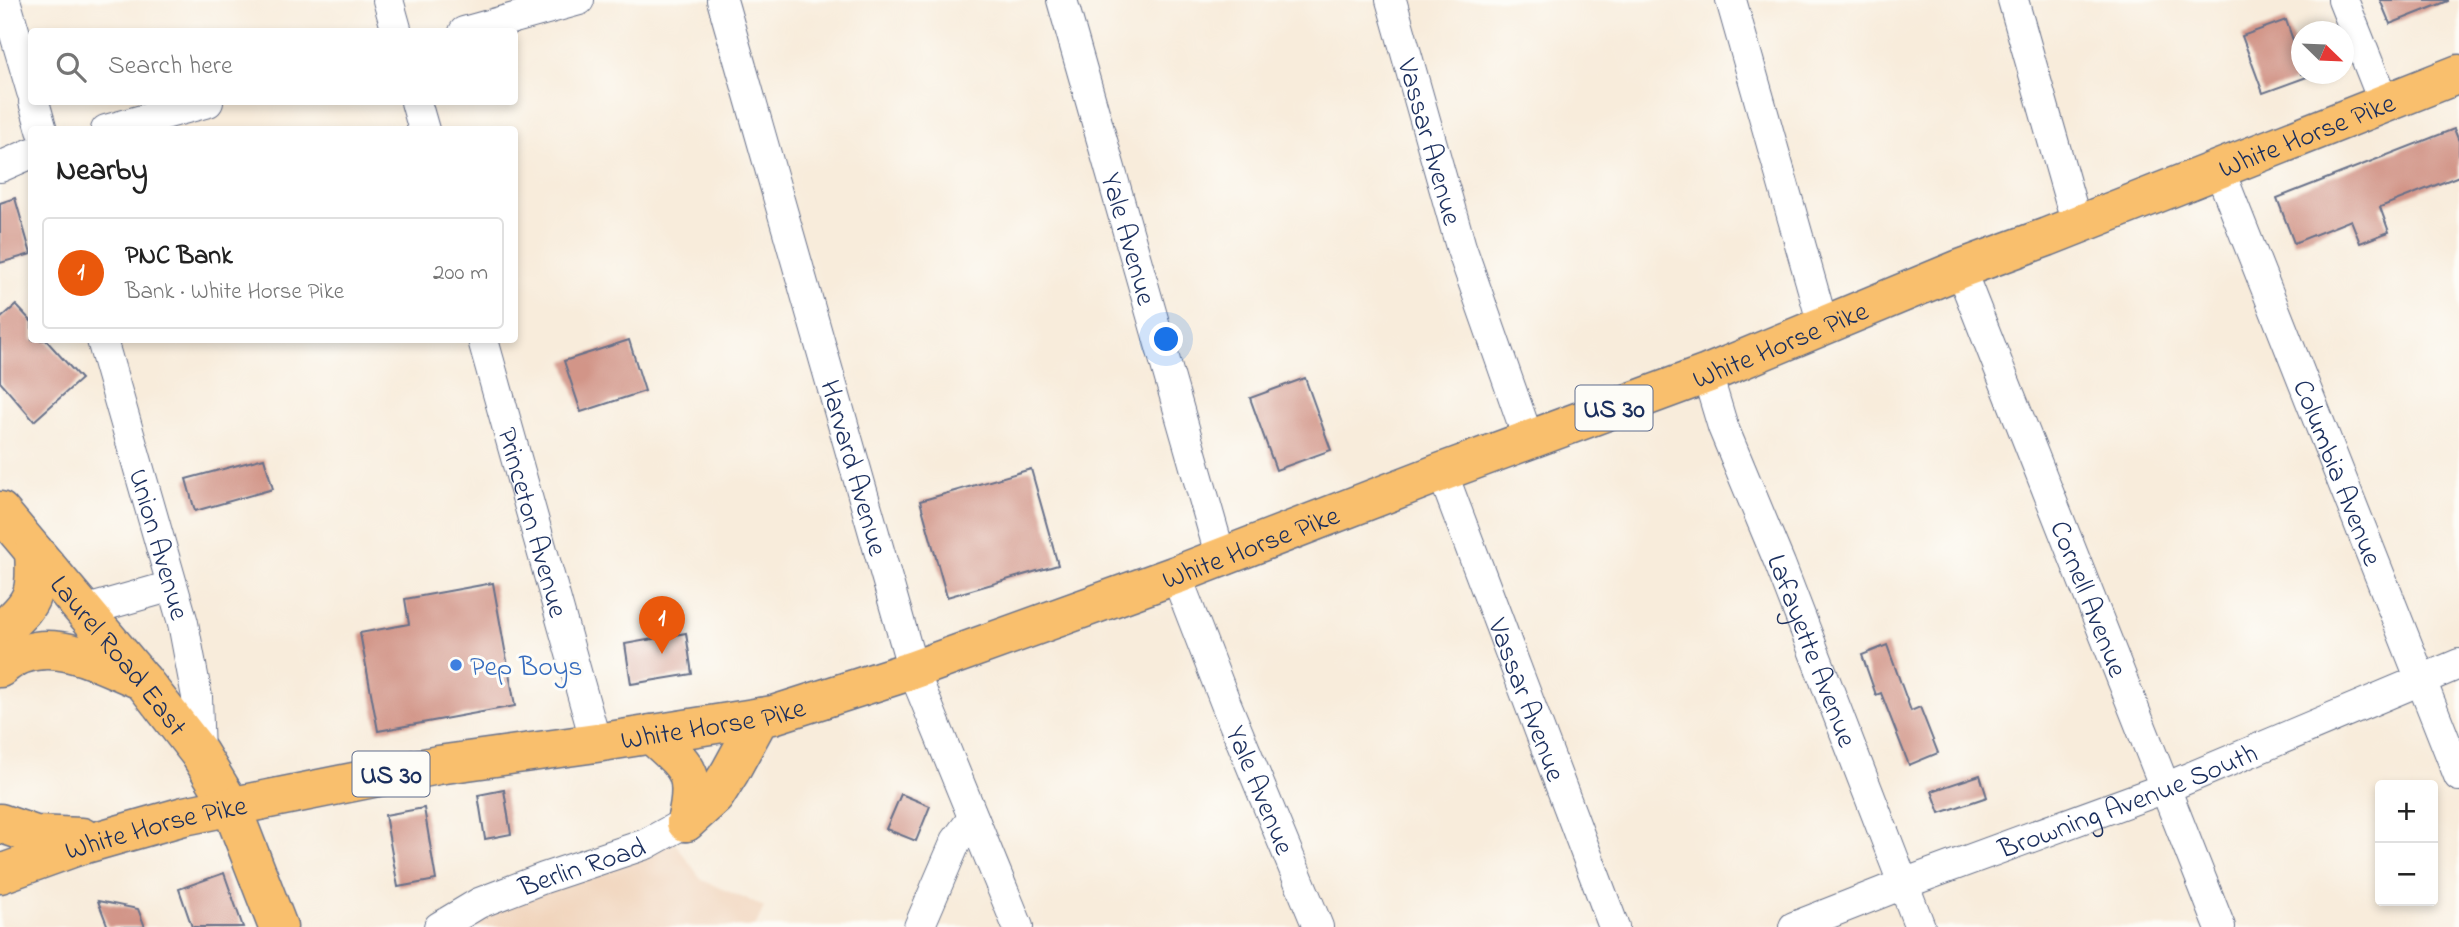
<!DOCTYPE html>
<html lang="en">
<head>
<meta charset="utf-8">
<style>
	:root { --surface:#fff; --page:#f2f2f2; --text:#222; --muted:#767676; --line:#e0e0e0; --accent:#ea580c }
	body { margin:0; font-family:"Indie Flower",sans-serif; background:var(--page); color:var(--text) }
	.controls { position:absolute; right:21px; bottom:21px; display:grid; overflow:hidden; border-radius:7px; box-shadow:0 4px 10px #0003 }
	.controls button { width:63px; height:63px; display:grid; place-items:center; padding:0; border:0; border-bottom:2px solid var(--line); background:var(--surface); color:var(--text); font:35px sans-serif }
	.compass { position:absolute; left:2291px; top:21px; width:63px; height:63px; border-radius:50%; background:var(--surface); box-shadow:0 4px 10px #0003; rotate:113deg }
	.you { position:absolute; left:1167px; top:340px; width:24px; height:24px; margin:-18px; border:5px solid #fff; border-radius:50%; background:#1a73e8; box-shadow:0 0 0 10px #1a73e833 }
	.badge { display:grid; place-items:center; width:46px; height:46px; border-radius:50%; background:var(--accent); color:#fff; font-size:23px; font-weight:700 }
	.pin { position:absolute; translate:-50% -58px; filter:drop-shadow(0 2px 4px #0008) }
	.pin::after { content:''; position:absolute; top:37px; width:24px; height:21px; background:inherit; clip-path:polygon(0 0,100% 0,50% 100%) }
	.list { margin:0; padding:0; list-style:none }
	h2 { display:flex; justify-content:space-between; align-items:center; height:91px; margin:0; padding:0 28px; font-size:30px }
	h2 small { font-size:23px; font-weight:400; color:var(--muted) }
	.list li { display:grid; grid-template-columns:46px 1fr auto; gap:21px; align-items:center; box-sizing:border-box; height:112px; margin:0 14px 14px; padding:0 14px; border:2px solid var(--line); border-radius:7px }
	.list b { display:block; font-size:26px; white-space:nowrap }
	.list p { margin:0; font-size:23px; white-space:nowrap; color:var(--muted) }
	.list em { font-size:23px; font-style:normal; color:var(--muted) }
	.icon { flex:none; width:38px; height:38px; fill:none; stroke:currentColor; stroke-width:2; stroke-linecap:round; stroke-linejoin:round }
	.map { position:relative; flex:none; width:2459px; height:927px; overflow:hidden }
	.search { position:absolute; background:var(--surface); box-shadow:0 4px 10px #0003; left:28px; top:28px; width:490px; height:77px; display:flex; align-items:center; gap:18px; box-sizing:border-box; padding:0 24px; border-radius:7px; color:var(--muted); font-size:26px }
	.panel { position:absolute; background:var(--surface); box-shadow:0 4px 10px #0003; left:28px; top:126px; width:490px; height:217px; border-radius:7px }
	.map>svg:first-child { display:block }
	.built { fill:#f1d5bd }
	.building { fill:#d29588 }
	.lines { fill:none; stroke-linecap:round; stroke-linejoin:round }
	.minor-casing { stroke:#68718a; stroke-width:32 }
	.major-casing { stroke:#68718a; stroke-width:41 }
	.highway-casing { stroke:#68718a; stroke-width:41 }
	.minor { stroke:#fff; stroke-width:30 }
	.major { stroke:#f9bf6d; stroke-width:38 }
	.highway { stroke:#f9bf6d; stroke-width:38 }
	.shop-dot { fill:#3f7fe0; stroke:#fdfcf7; stroke-width:2.5 }
	.labels { text-anchor:middle; stroke-width:6; stroke-linejoin:round; paint-order:stroke }
	.shield { fill:#fdfcf7; stroke:#5f6c8c; stroke-width:2 }
	.shield-label { font-size:26px; font-weight:bold; fill:#1b2f5e }
	.street-label { font-size:28px; fill:#1b2f5e; stroke:#fdfcf7 }
	.shop-label { font-size:28px; fill:#366cbe; stroke:#fdfcf7; text-anchor:start }
</style>
</head>
<body>
<div class="map">
<svg width="2459" height="927" viewBox="0 0 2459 927">
	<rect width="100%" height="100%" fill="#fdfcf7"/>
	<filter id="ink" filterUnits="userSpaceOnUse"><feTurbulence type="fractalNoise" baseFrequency=".0143" numOctaves="2"/><feDisplacementMap in="SourceGraphic" scale="14" xChannelSelector="R" yChannelSelector="G"/><feConvolveMatrix kernelMatrix="1 2 1 2 8 2 1 2 1" color-interpolation-filters="sRGB"/></filter>
	<filter id="wash" filterUnits="userSpaceOnUse"><feTurbulence type="fractalNoise" baseFrequency=".00686" numOctaves="4" result="noise"/><feDisplacementMap in="SourceGraphic" scale="28" xChannelSelector="R" yChannelSelector="G"/><feGaussianBlur stdDeviation="1.57" result="paint"/><feColorMatrix in="noise" values="0 0 0 0 0 0 0 0 0 0 0 0 0 0 0 0 0 1.4 0 .05"/><feComposite in="paint" operator="in"/></filter>
	<g filter="url(#wash)">
		<rect width="100%" height="100%" fill="#f8ecdb"/>
		<path class="built" d="M667 832 702 880 764 907 755 927H439Z"/>
		<g id="blocks">
			<path class="building" d="M2380 0H2448V1L2390 24Z
				M2286 20 2301 63V74H2305L2307 77 2263 93 2242 36Z
				M2454 129 2459 141V176L2380 207 2389 232 2360 243 2351 220 2294 243 2277 198Z
				M15 198 31 254 0 263V203Z
				M16 305 32 322V340H46L81 379 34 421 0 382V319Z
				M629 340 645 391 581 412 564 361Z
				M1305 378 1331 450 1276 470 1250 398Z
				M264 458 273 489 195 511 186 479Z
				M1031 469 1058 565 947 597 920 501Z
				M493 583 515 706 378 731 360 633 409 624 405 599Z
				M686 633 692 674 631 684 625 644Z
				M1887 645 1911 711 1920 707 1938 753 1909 765 1881 693 1876 695 1862 655Z
				M1980 775 1987 797 1940 813 1932 791Z
				M504 790 511 834 485 839 478 795Z
				M901 794 930 806 916 841 886 829Z
				M424 808 436 880 398 887 385 815Z
				M224 873 243 927H192L179 889Z
				M98 901 138 909 145 927H108Z"/>
		</g>
	</g>
	<g filter="url(#ink)">
		<use href="#blocks" fill-opacity="0" stroke="#68718a" stroke-width="2"/>
		<g class="lines">
			<defs>
				<g id="minor">
					<path d="M5 0 32 92"/>
					<path d="M388 0 397 32"/>
					<path id="s1" d="M722 0 913 670 1018 927"/>
					<path id="s2" d="M1062 0 1221 558"/>
					<path id="s3" d="M1391 0 1461 247 1529 441"/>
					<path d="M1731 0 1823 325"/>
					<path d="M2013 0 2077 225"/>
					<path d="M2343 0 2384 103"/>
					<path d="M464 32 579 0"/>
					<path d="M34 102 42 130"/>
					<path d="M416 102 424 130"/>
					<path d="M106 130 208 102"/>
					<path d="M0 167 32 153"/>
					<path id="s4" d="M2219 169 2459 776"/>
					<path id="s5" d="M1960 269 2220 927"/>
					<path id="s6" d="M102 340 183 623 197 697 199 753"/>
					<path id="s7" d="M483 340 596 743"/>
					<path id="s8" d="M1707 374 1723 427 1780 564 1920 927"/>
					<path id="s9" d="M1442 472 1614 927"/>
					<path id="s10" d="M1176 575 1226 704 1318 927"/>
					<path d="M84 611 172 586"/>
					<path id="s11" d="M439 927 479 903 544 878 646 844 686 822"/>
					<path d="M919 927 956 841 973 818"/>
					<path id="s12" d="M1794 927 1903 884 2165 788 2459 664"/>
				</g>
				<g id="major">
					<path id="s13" d="M0 511 143 681 199 753 231 806 278 927"/>
				</g>
				<g id="highway">
					<path d="M0 632C33 602 37 597 34 552"/>
					<path d="M0 668C44 629 98 663 143 681"/>
					<path d="M651 734C687 767 698 771 686 822"/>
					<path d="M686 822 715 796 730 772 760 717"/>
					<path d="M0 823 35 835 82 837"/>
					<path id="s14" d="M0 874 75 847 184 816 438 765 596 743 773 715 913 670 1176 575 1442 472 1707 374 1960 269 2047 237 2459 74"/>
				</g>
			</defs>
			<use href="#minor" class="minor-casing"/>
			<use href="#major" class="major-casing"/>
			<use href="#highway" class="highway-casing"/>
			<use href="#minor" class="minor"/>
			<use href="#major" class="major"/>
			<use href="#highway" class="highway"/>
		</g>
	</g>
	<circle class="shop-dot" cx="456" cy="665" r="7"/>
	<g class="labels">
		<g class="shield">
			<rect x="1575.5" y="385.5" width="77" height="45" rx="5"/>
			<rect x="352.5" y="751.5" width="77" height="45" rx="5"/>
		</g>
		<g class="shield-label">
			<text x="1614" y="417">US 30</text>
			<text x="391" y="783">US 30</text>
		</g>
		<g class="street-label">
			<text dy="10" stroke="none"><textPath href="#s14" startOffset="2431">White Horse Pike</textPath></text>
			<text dy="10" stroke="none"><textPath href="#s3" startOffset="147">Vassar Avenue</textPath></text>
			<text dy="10" stroke="none"><textPath href="#s2" startOffset="248">Yale Avenue</textPath></text>
			<text dy="10" stroke="none"><textPath href="#s14" startOffset="1864">White Horse Pike</textPath></text>
			<text dy="10" stroke="none"><textPath href="#s1" startOffset="486">Harvard Avenue</textPath></text>
			<text dy="10" stroke="none"><textPath href="#s4" startOffset="326">Columbia Avenue</textPath></text>
			<text dy="10" stroke="none"><textPath href="#s7" startOffset="189">Princeton Avenue</textPath></text>
			<text dy="10" stroke="none"><textPath href="#s6" startOffset="212">Union Avenue</textPath></text>
			<text dy="10" stroke="none"><textPath href="#s14" startOffset="1297">White Horse Pike</textPath></text>
			<text dy="10" stroke="none"><textPath href="#s5" startOffset="354">Cornell Avenue</textPath></text>
			<text dy="10" stroke="none"><textPath href="#s8" startOffset="296">Lafayette Avenue</textPath></text>
			<text dy="10" stroke="none"><textPath href="#s13" startOffset="187">Laurel Road East</textPath></text>
			<text dy="10" stroke="none"><textPath href="#s9" startOffset="243">Vassar Avenue</textPath></text>
			<text dy="10" stroke="none"><textPath href="#s14" startOffset="730">White Horse Pike</textPath></text>
			<text dy="10" stroke="none"><textPath href="#s10" startOffset="231">Yale Avenue</textPath></text>
			<text dy="10" stroke="none"><textPath href="#s12" startOffset="357">Browning Avenue South</textPath></text>
			<text dy="10" stroke="none"><textPath href="#s14" startOffset="163">White Horse Pike</textPath></text>
			<text dy="10" stroke="none"><textPath href="#s11" startOffset="156">Berlin Road</textPath></text>
		</g>
		<g class="shop-label">
			<text x="470" y="675">Pep Boys</text>
		</g>
	</g>
</svg>
<div class="controls">
<button>+</button>
<button>−</button>
</div>
<svg class="compass" viewBox="-18 -18 36 36"><path d="M0-13l5 13h-10z" fill="#e53935"/><path d="M0 13l5-13h-10z" fill="#767676"/></svg>
<div class="you"></div>
<div class="pin badge" style="left:662px;top:654px">1</div>
<div class="search"><svg class="icon" aria-label="search" viewBox="0 0 24 24"><circle cx="10" cy="10" r="6"/><path d="M15 15l6 6"/></svg>Search here</div>
<section class="panel">
<h2>Nearby<small></small></h2>
<ul class="list">
<li><span class="badge">1</span><div><b>PNC Bank</b><p>Bank · White Horse Pike</p></div><em>200 m</em></li>
</ul>
</section>
</div>
</body>
</html>
